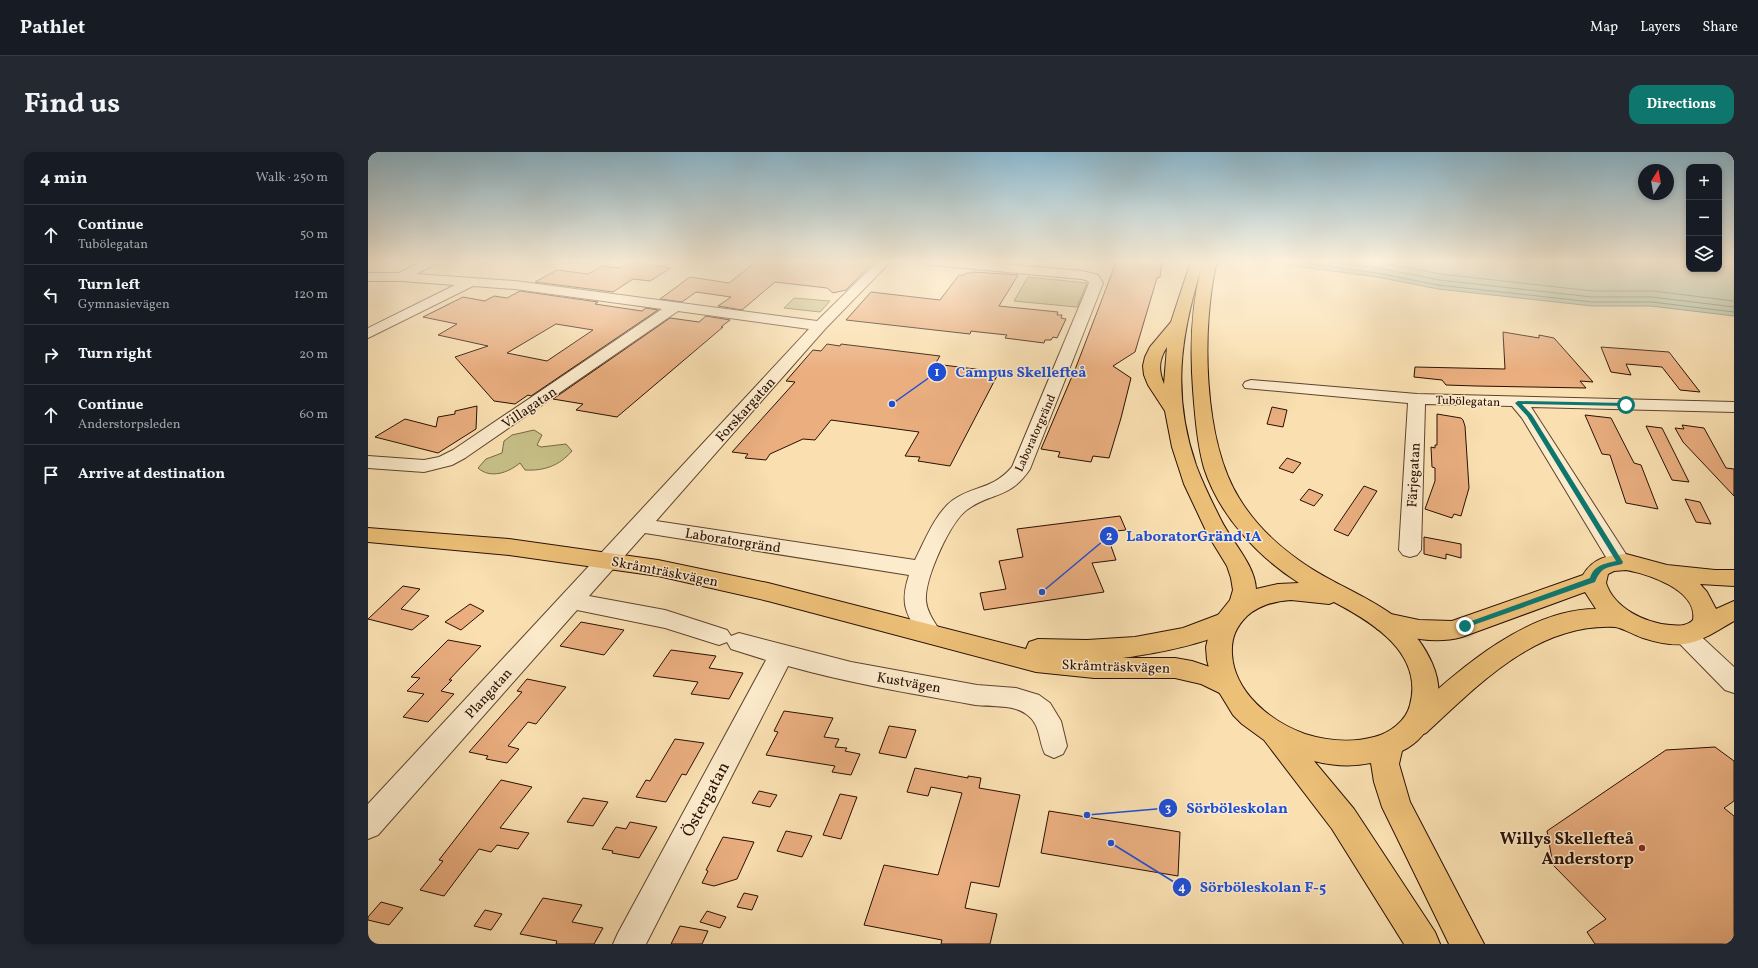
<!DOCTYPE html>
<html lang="en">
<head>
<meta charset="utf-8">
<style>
	:root { --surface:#171b24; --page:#242831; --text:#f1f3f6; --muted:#9ea1a6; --line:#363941; --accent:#0f766e }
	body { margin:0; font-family:Vollkorn,serif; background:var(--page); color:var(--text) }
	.controls { position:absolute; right:12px; top:12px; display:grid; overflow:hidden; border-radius:8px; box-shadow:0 2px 6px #0003 }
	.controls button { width:36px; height:36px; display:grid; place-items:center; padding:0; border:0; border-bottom:1px solid var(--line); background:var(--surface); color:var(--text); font:20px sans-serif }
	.compass { position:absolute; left:1270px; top:12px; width:36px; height:36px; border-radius:50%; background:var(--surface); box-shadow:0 2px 6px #0003; rotate:11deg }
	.stop { position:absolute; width:12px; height:12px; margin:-9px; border:3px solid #0f766e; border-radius:50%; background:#fff }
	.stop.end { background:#0f766e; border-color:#fff; box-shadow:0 1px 4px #0008 }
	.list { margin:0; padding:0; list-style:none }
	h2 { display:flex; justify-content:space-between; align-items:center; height:52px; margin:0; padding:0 16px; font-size:17px }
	h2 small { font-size:13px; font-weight:400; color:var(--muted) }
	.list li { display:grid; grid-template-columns:26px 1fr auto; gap:12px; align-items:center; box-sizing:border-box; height:60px; padding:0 16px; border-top:1px solid var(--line) }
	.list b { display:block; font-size:15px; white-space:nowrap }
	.list p { margin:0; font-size:13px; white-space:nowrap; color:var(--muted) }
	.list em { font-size:13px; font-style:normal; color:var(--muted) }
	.icon { flex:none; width:22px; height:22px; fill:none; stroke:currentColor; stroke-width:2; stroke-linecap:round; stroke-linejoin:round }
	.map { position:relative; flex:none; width:1366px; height:792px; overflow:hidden; border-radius:12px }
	header { display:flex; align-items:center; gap:24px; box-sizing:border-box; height:56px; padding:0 20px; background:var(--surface); border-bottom:1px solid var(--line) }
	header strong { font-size:19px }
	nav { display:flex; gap:22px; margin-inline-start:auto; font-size:14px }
	.intro { display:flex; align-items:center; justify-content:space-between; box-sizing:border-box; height:96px; padding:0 24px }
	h1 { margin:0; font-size:28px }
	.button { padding:10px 18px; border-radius:12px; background:var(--accent); color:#fff; font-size:14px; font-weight:700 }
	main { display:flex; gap:24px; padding:0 24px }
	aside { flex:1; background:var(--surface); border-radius:12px; box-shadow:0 2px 6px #0003 }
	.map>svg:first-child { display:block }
	.green { fill:#c6c087; stroke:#786846 }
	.water { fill:#9fbea6; stroke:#707865 }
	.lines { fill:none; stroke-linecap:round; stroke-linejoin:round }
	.shore { stroke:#646655; stroke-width:1 }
	.building { fill:#eaae7f; stroke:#2a0f04; fill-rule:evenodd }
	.minor-casing { stroke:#5e432f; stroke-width:2 }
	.major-casing { stroke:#2a0f04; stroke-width:2 }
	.highway-casing { stroke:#2a0f04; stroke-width:2 }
	.minor { fill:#fcebcc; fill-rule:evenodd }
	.major { fill:#edc078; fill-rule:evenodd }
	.highway { fill:#edc078; fill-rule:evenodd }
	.route { fill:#0f766e }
	.poi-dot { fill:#8f2418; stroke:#fcebcc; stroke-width:1.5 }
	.labels { text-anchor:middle; stroke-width:3; stroke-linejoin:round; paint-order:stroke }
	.far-street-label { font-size:12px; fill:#2a0f04; stroke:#fcebcc }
	.street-label { font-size:14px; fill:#2a0f04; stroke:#fcebcc }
	.near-street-label { font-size:17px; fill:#2a0f04; stroke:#fcebcc }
	.near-poi-label { font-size:17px; font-weight:bold; fill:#2a0f04; stroke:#fcebcc; text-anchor:end }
	.leader { fill:none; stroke:#1d4ed8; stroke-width:1.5 }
	.callout-dot { fill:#1d4ed8; stroke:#fcebcc; stroke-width:1.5 }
	.mark-label { font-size:12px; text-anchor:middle; font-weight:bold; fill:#fff }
	.callout-label { font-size:15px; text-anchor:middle; font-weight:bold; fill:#1d4ed8; stroke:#fcebcc; stroke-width:3; stroke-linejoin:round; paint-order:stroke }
</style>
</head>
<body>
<header>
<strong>Pathlet</strong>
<nav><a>Map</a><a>Layers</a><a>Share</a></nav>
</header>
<div class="intro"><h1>Find us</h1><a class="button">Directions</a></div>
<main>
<aside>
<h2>4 min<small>Walk · 250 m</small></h2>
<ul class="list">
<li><svg class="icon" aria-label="ahead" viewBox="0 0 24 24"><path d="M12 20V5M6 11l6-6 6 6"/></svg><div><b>Continue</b><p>Tubölegatan</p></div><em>50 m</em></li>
<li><svg class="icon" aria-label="left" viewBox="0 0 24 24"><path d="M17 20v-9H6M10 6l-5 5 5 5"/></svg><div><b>Turn left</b><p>Gymnasievägen</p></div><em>120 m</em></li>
<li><svg class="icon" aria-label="right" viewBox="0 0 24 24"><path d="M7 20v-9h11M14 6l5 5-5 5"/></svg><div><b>Turn right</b></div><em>20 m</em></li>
<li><svg class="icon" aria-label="ahead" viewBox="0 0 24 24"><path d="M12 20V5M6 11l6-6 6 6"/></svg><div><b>Continue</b><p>Anderstorpsleden</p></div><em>60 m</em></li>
<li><svg class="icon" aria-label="arrive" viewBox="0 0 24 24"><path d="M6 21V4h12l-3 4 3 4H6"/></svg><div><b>Arrive at destination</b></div></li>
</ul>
</aside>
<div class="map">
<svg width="1366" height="792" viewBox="0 0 1366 792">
	<rect width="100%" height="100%" fill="#fae0b1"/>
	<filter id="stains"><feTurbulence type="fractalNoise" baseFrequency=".005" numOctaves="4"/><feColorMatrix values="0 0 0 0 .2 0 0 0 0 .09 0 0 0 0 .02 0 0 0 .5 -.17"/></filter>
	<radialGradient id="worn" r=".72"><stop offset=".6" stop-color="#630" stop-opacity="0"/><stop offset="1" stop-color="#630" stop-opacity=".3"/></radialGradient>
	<path class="green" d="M660 125 719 131 709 155 646 149Z
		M426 146 462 149 452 160 416 156Z
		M166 278 174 283 169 293 173 295 198 292 204 299C191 314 176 319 157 318L152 311C140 321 122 327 110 316L118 307 134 301 136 289 144 283Z"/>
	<path class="water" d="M901 109H1321V117H1351V109H1366V164L1283 154H1224L1070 137 1009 125 919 113Z"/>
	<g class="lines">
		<path class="shore" d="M919 109 1009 121 1070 133 1224 150H1284L1366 160
			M956 109 1010 116 1071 128 1224 145H1284L1366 155
			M1002 109 1072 122 1225 139H1285L1366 149"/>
	</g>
	<path class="building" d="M384 108H507L478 138 465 141 459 136 407 130 374 158 350 154 363 145 328 140 314 150 292 147 322 125 361 131 384 113Z
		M618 108H659L657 112Z
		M749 108H794L792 125 789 126 767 200 745 214 763 226 753 266 741 306 725 304 723 310 690 305 692 300 673 297 708 215Z
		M263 110 303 116 282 129 265 127 245 140 167 130 189 118 220 122 234 114 252 116Z
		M605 120 650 123 631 154 690 160 689 163H694L693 166 698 167 689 186 685 185 683 188H677L676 191 637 186 639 183 611 180 603 179 602 182 478 168 503 140 572 148 591 123H596L598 121H604Z
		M152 139 230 150 227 152 274 159 278 156 290 158 163 244 160 243 147 252 126 249 87 205 120 194 70 183 89 172 55 165 95 145 117 149 126 144 139 146ZM188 172 225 178 179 209 139 201Z
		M338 164 362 168 353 175H355L249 265 208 258 215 252 185 247 302 166 331 170Z
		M1135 180 1171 186V183L1186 186 1225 230 1212 229 1218 236 1108 234 1078 233 1074 228 1046 225 1047 215 1137 217Z
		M459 192 472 194 473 192 572 204 567 212 631 220 582 314 550 309 552 305 537 304 551 280 463 268 447 288 435 287 402 302 398 308 377 306 380 302 364 300 427 230 418 229 445 198 453 199Z
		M1233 195 1301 200 1332 240 1312 238 1294 215 1258 212 1263 223 1243 220Z
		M109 254 108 277 70 301 7 285 37 267 68 275 70 265 87 262V259Z
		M904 255 919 258 915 275 899 272Z
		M1069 262 1093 266 1095 268 1097 274 1101 336 1093 364 1086 362 1084 366 1057 357 1067 329V316L1064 315 1063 295 1067 296V293H1069Z
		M1217 263 1243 266 1266 311 1273 313 1290 357 1258 351 1242 303 1234 302Z
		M1314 273 1336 276 1358 316 1366 317V344L1315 290 1307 276 1316 277Z
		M1278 274 1294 276 1321 330 1304 328Z
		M919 306 933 311 925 321 911 316Z
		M996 334 1009 339 980 384 966 378Z
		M941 337 955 343 946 354 932 348Z
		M1317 347 1332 350 1343 372 1328 370Z
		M752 364 758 378 738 380 748 408 724 411 736 440 616 458 612 441 638 437 631 409 655 405 649 377Z
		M1056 385 1093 392V406L1078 402V407L1056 402Z
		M35 434 52 437 33 457 61 464 44 478 0 467Z
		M102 452 116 459 93 478 77 470Z
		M213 470 256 478 236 503 192 494Z
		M80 488 113 494 81 528H84L73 539 86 542 60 570 35 565 56 542 39 539 52 526 43 525Z
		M303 498 348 504 341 516 375 521 361 547 323 542 330 530 285 524Z
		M159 527 198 535 168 572 160 570 140 594 151 597 139 611 118 607 120 604 101 600 154 540 149 539Z
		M416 559 465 566 456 585 471 587 467 595 479 596 477 599 492 602 483 623 464 620 467 614 398 603 410 580 406 579Z
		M521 574 548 578 538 606 511 601Z
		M307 587 336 591 318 623 314 622 298 650 268 645 278 628 282 629Z
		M1347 595 1366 609V649L1356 656 1366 664V792H1227L1219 780 1238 767 1185 713 1179 679 1298 598Z
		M547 616 600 626V624L613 626 611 636 652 643 631 735 603 730 597 756 629 762 622 792H573L574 788 496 773 516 713 570 723 594 641 563 635 560 644 539 640Z
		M133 628 164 635 132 676 161 681 150 697 129 693 123 700 111 697 76 744 52 738 75 709 71 708Z
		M391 639 409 643 402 655 384 651Z
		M472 642 489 645 473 687 455 683Z
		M215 646 240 650 225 674 199 670Z
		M681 659 812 680 810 724 673 701Z
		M262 670 289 675 271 706 244 701 245 699 234 697 248 675 258 677Z
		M418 679 444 684 434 705 409 699Z
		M355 685 386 690 369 727 346 734 334 731 340 719 338 718Z
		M376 741 390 744 384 758 369 755Z
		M175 746 214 753 204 770 235 776 226 792H188L189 789 152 782Z
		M13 750 35 756 21 773 0 768V765Z
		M117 758 134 762 123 778 106 774Z
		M339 759 358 765 352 776 332 770Z
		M312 774 340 779 334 792H303Z"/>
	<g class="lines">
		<defs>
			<path id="minor" d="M54 109H69L68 112 48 122 147 129 449 169 510 109H523L457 177 288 369 547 408C556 390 568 360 585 348 607 333 624 338 644 315L721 131 720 129 714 127 563 113 558 112 557 109H600L715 119 730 123 735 131 662 317C642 347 624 340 600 357 582 369 556 428 558 449 559 461 568 472 574 482L570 488 562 491 554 488C539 462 531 454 541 423L277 381 221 444 297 458 359 478 363 484 371 481 483 510 609 533 648 536 671 543 682 551 693 569 699 594 695 602 686 606 677 602C670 588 673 572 658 562 643 551 619 556 602 552 541 541 480 531 420 514L278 792H245L250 781 398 508 363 497 359 490 351 493 297 476 209 458 10 683 0 687V652L441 177 310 159 97 306 84 313 56 320 0 316V304L56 308 71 305 85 298 294 157 147 137 105 134 0 186V176L87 133 33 129H0V121H31Z
				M883 228 1049 242 1366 250V260L1163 255 1263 410 1260 415 1252 418 1244 415 1154 266 1144 254 1057 252 1053 398 1049 403 1042 405 1035 403 1031 398 1040 251 877 236 875 233 877 230Z
				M1317 474 1325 477 1366 515V541L1357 538 1309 489 1305 483 1309 477Z"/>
			<path id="major" d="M0 376 141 387 290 408 400 431 658 497 661 490 670 487 719 488 767 485 815 476 860 459 869 461 872 468C860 490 778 503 754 506H807L824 509 851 518 869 526 873 534 869 542 860 545 833 532 807 526H726L668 520 400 449 290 424 141 403 0 390Z
				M1258 402 1299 413 1347 418H1366V434L1332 432 1339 440 1348 457 1366 449V469C1330 490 1319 500 1275 486 1268 484 1255 476 1247 475 1169 471 1111 532 1058 581L1048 585 1038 581 1034 573 1038 565C1089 520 1157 457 1228 457L1217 440 1094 485C1066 493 1036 485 1009 477L1006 470 1009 463 1018 461 1051 468 1084 469 1215 423C1226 405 1239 404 1258 402ZM1258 418C1280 422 1330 438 1325 468 1319 474 1311 474 1302 473 1277 471 1246 456 1238 431L1240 422 1246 419Z"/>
			<path id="highway" d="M823 109H849C833 175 835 288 871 346 886 371 909 393 932 409 979 443 1039 453 1064 511 1071 527 1073 544 1067 561 1060 578 1051 591 1034 599L1031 612 1042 650 1116 792H1081L1014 655 1006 630 1003 611C984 615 965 614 946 609L986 657 1067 780 1072 792H1036L964 677 896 588 874 572 865 563 851 540 842 520 839 508 838 495 841 482 850 463 862 448 865 438 863 426 859 414 840 383 816 332 804 295 797 259 780 233 776 223 775 214 777 205 782 195 803 170ZM833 117C823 156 822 197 825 238 827 263 829 291 836 316 851 363 890 405 931 431L910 432 888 437C887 413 864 390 853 368 844 350 835 332 828 313 804 243 812 186 833 117ZM799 195 796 232C790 218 791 207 799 195ZM923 448 961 452 966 450C1004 470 1056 501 1042 553 1038 569 1022 581 1006 585 984 591 959 589 937 582 903 570 866 540 864 502 863 486 868 475 879 464 892 453 906 449 923 448Z"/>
		</defs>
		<use href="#minor" class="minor-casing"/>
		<use href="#major" class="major-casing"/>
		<use href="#highway" class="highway-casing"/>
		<use href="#minor" class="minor"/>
		<use href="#major" class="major"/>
		<use href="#highway" class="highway"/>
	</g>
	<linearGradient id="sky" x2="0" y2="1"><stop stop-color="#8bb8ce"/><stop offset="0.5" stop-color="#fdf1dc"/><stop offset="1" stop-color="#fdf1dc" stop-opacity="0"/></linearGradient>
	<rect width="1366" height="219" fill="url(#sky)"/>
	<path class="route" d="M1150 249 1258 251 1261 253 1258 254 1154 252 1164 263 1255 410 1254 412C1239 416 1234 414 1227 430L1097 476H1095V472L1222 426C1226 413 1236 412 1248 409L1159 264 1147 251Z"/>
	<circle class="poi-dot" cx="1274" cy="696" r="4"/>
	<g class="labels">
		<g class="far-street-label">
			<text transform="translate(1100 249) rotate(2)" y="4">Tubölegatan</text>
			<text transform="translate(667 281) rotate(-66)" y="4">Laboratorgränd</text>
		</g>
		<g class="street-label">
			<text transform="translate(161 255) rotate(-34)" y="5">Villagatan</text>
			<text transform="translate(377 257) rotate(-48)" y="5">Forskargatan</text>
			<text transform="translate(1045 323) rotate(-87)" y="5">Färjegatan</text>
			<text transform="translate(365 388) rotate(9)" y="5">Laboratorgränd</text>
			<text transform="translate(297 419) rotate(11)" y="5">Skråmträskvägen</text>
			<text transform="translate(748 514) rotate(2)" y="5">Skråmträskvägen</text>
			<text transform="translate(541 530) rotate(10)" y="5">Kustvägen</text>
			<text transform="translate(120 541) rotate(-48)" y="5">Plangatan</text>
		</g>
		<g class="near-street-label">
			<text transform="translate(337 647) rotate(-62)" y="6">Östergatan</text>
		</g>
		<g class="near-poi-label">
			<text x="1266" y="692">Willys Skellefteå<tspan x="1266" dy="20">Anderstorp</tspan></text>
		</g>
	</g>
	<path class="leader" d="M524 252L569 220M674 440L741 384M719 663L800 656M743 691L814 735"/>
	<g class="callout-dot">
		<circle cx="524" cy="252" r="4"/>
		<circle cx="674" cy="440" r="4"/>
		<circle cx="719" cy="663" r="4"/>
		<circle cx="743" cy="691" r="4"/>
		<circle cx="569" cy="220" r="10"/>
		<circle cx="741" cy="384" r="10"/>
		<circle cx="800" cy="656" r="10"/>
		<circle cx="814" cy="735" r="10"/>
	</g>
	<g class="mark-label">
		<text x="569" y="224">1</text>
		<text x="741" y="388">2</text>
		<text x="800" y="660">3</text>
		<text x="814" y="739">4</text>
	</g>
	<g class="callout-label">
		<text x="653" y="225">Campus Skellefteå</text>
		<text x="826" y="389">LaboratorGränd 1A</text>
		<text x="869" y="661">Sörböleskolan</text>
		<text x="895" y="740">Sörböleskolan F-5</text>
	</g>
	<rect width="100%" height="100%" filter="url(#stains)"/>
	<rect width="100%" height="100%" fill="url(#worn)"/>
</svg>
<div class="controls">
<button>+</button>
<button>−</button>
<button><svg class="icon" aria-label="layers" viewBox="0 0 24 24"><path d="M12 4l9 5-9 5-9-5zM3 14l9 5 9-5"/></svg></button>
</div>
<svg class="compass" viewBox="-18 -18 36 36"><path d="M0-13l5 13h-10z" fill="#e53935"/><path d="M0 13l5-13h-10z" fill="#9ea1a6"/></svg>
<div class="stop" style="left:1258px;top:253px"></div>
<div class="stop end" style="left:1097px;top:474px"></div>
</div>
</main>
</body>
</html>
